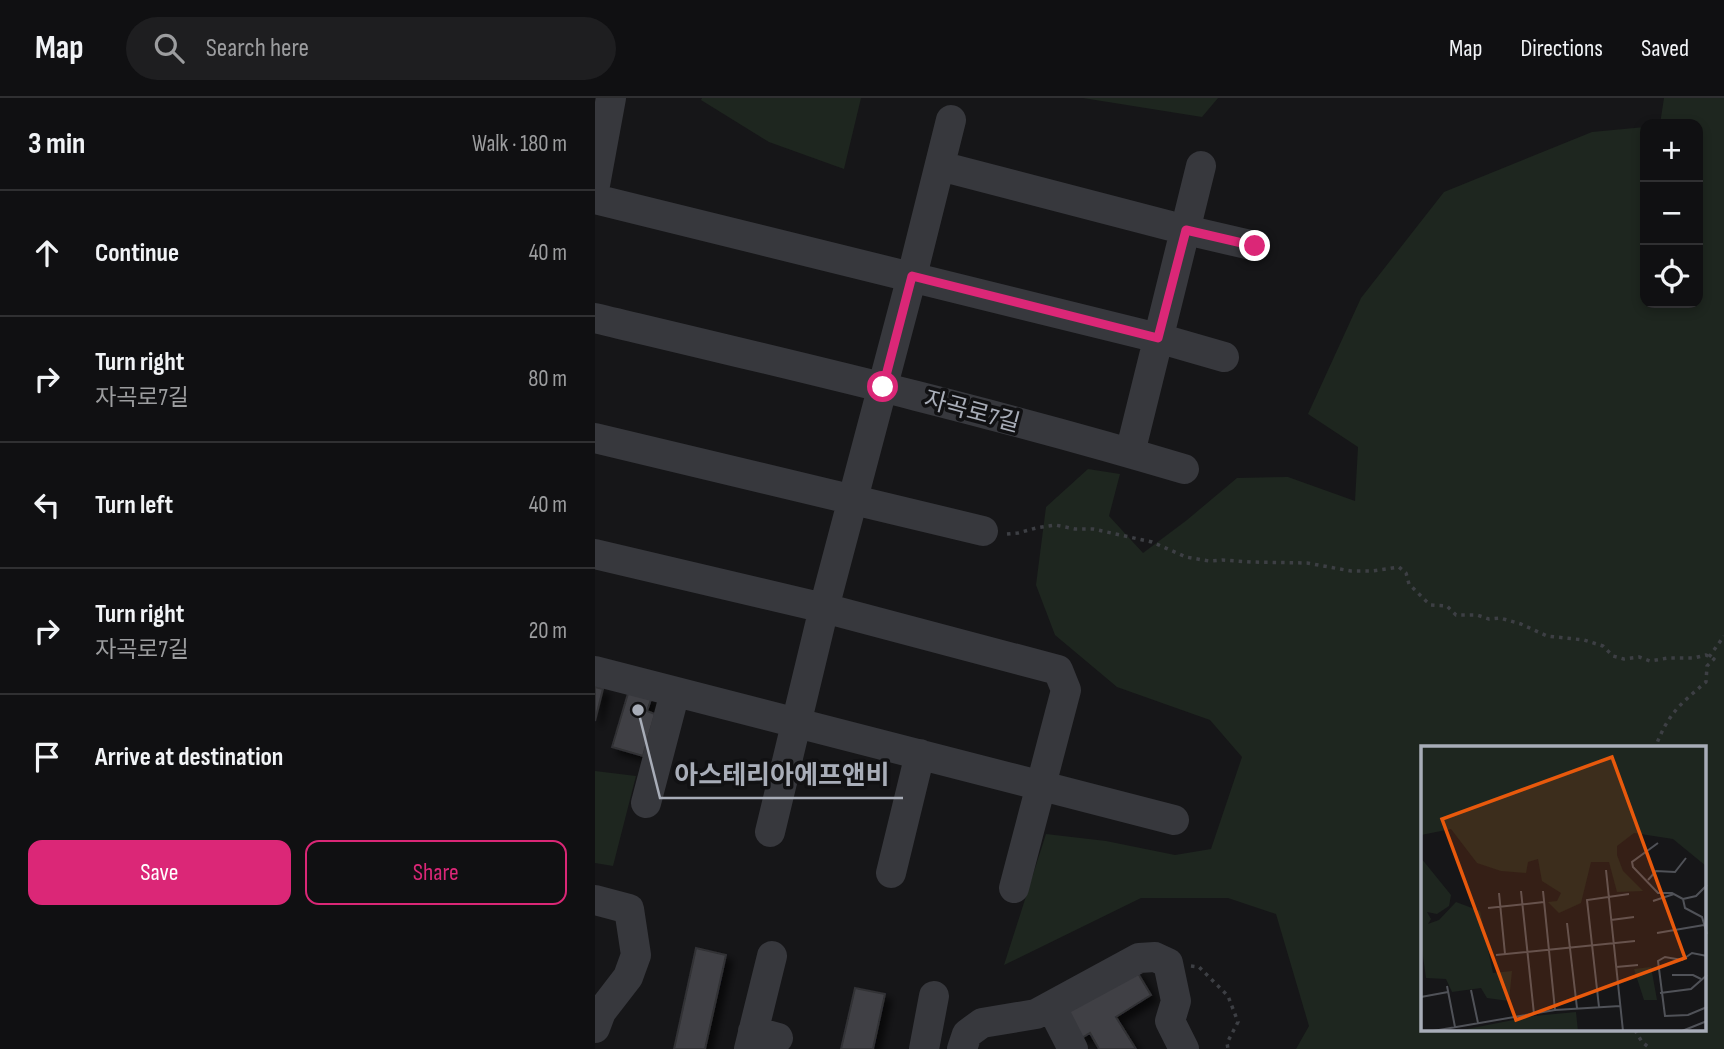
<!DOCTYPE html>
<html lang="en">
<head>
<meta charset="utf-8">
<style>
	:root { --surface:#101012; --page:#1e1e20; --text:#f1f3f6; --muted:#9c9d9f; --line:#303032; --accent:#db2777 }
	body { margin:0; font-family:"Sofia Sans Condensed","Noto Sans KR",sans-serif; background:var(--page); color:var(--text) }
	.controls { position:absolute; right:21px; top:21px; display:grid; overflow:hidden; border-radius:14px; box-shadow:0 4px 10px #0003 }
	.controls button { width:63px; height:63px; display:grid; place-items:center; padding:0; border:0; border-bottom:2px solid var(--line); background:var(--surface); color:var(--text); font:35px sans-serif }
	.stop { position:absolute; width:21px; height:21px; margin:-16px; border:5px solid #db2777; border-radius:50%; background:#fff }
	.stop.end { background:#db2777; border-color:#fff; box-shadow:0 2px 7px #0008 }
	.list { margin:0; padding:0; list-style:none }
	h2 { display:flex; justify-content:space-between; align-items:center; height:91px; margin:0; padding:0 28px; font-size:30px }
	h2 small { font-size:23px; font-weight:400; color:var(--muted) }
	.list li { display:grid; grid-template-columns:46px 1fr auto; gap:21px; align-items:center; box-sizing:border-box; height:126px; padding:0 28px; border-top:2px solid var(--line) }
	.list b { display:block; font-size:26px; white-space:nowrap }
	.list p { margin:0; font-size:23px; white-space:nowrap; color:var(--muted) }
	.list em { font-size:23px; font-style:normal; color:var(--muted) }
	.actions { display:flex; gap:14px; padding:21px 28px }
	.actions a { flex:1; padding:16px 0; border:2px solid var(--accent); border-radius:14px; text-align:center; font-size:24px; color:var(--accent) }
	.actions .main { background:var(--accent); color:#fff }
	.icon { flex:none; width:38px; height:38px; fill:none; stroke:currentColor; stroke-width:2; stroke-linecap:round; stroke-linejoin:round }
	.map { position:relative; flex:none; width:1129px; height:951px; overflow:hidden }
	header { display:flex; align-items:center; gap:42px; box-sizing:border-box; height:98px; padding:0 35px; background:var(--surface); border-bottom:2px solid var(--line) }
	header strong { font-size:33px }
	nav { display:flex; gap:38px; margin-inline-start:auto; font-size:24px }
	.search { width:490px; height:63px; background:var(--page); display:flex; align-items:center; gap:18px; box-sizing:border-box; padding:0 24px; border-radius:38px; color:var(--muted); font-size:26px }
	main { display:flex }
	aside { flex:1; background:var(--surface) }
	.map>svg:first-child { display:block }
	.green { fill:#1e261f; fill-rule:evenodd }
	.building { fill:#404145; stroke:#303034; stroke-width:2; filter:url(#shadow) }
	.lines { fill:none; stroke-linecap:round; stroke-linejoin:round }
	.path { stroke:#3d3f44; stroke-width:3.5; stroke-dasharray:3.5 5; stroke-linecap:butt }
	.minor { stroke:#37383d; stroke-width:30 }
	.route { stroke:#db2777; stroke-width:9 }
	.labels { text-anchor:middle; stroke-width:7; stroke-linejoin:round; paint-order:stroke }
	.street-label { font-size:24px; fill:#a8adb8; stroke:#111113 }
	.inset-road { fill:none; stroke:#505258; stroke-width:2 }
	.view { fill:#e8590c; fill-opacity:0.15; stroke:#e8590c; stroke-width:3.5 }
	.inset-edge { fill:none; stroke:#a8adb8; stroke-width:3.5 }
	.leader { fill:none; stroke:#a8adb8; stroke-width:2.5 }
	.callout-dot { fill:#a8adb8; stroke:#111113; stroke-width:2.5 }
	.callout-label { font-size:26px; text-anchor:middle; font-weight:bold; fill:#a8adb8; stroke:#111113; stroke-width:7; stroke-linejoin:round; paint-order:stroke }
</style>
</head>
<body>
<header>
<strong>Map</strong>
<div class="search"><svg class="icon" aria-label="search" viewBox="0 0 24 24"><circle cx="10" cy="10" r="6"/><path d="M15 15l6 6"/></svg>Search here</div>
<nav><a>Map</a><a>Directions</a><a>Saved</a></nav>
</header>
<main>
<aside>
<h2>3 min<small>Walk · 180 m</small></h2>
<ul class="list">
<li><svg class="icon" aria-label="ahead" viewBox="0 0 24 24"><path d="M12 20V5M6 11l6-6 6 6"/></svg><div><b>Continue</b></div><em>40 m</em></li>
<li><svg class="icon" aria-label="right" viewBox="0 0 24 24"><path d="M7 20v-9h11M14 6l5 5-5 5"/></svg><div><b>Turn right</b><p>자곡로7길</p></div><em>80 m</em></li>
<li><svg class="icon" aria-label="left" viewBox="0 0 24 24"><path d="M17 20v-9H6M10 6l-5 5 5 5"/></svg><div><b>Turn left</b></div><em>40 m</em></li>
<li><svg class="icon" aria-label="right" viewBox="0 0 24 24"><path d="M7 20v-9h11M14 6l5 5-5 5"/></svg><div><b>Turn right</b><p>자곡로7길</p></div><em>20 m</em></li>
<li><svg class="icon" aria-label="arrive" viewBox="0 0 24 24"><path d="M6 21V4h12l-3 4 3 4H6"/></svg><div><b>Arrive at destination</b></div></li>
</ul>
<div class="actions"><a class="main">Save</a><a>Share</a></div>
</aside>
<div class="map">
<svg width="1129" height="951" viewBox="0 0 1129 951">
	<defs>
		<filter id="shadow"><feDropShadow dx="6" dy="6" stdDeviation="3.5" flood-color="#0009"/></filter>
	</defs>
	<rect width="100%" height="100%" fill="#161618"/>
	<path class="green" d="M107 0H266L249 71 174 44 106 2Z
		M488 0H623L607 19Z
		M1069 0H1129V951H701L714 928 681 816 633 800H546L409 867 451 736 511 743 580 757 616 751 647 659 615 622 522 589 460 537 441 487 451 409 493 371 525 376 514 418 548 455 592 422 642 380 693 379 760 403 763 349 713 316 766 200 849 94 997 34 1050 29V205H1103V26H1065ZM828 650H1110V932H828Z
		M0 673 41 678 18 768 0 765Z"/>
	<path class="building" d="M0 589 8 591 0 623Z
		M34 592 57 599 52 613 60 616 48 658 17 649Z
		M101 850 131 857 110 951H79Z
		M541 872 556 897 521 919 541 951H504L495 935 487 940 471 915Z
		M260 890 290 896 278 951H246Z"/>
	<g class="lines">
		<path class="path" d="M412 436 423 435 441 430 460 427 480 431H498L557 444 591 459 614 463 627 462 656 464 712 465 756 473H777L804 469 811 475 814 486 831 503 836 507 852 508 861 517H882L894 521 905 520 926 526 952 538 989 542 1008 548 1018 558 1029 561 1044 559 1055 563 1073 560H1099L1111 557 1119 561 1112 568 1111 584C1084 607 1073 616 1060 650
			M1114 559 1129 538
			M596 868 604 869 633 898 643 924 632 945 633 951
			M1040 932 1047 944 1056 951"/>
		<path class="minor" d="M345 68 591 132 660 148
			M0 87 16 0
			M0 101 563 240 629 259
			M0 220C197 267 395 313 589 371
			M0 340 388 433
			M535 355 606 68
			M0 456 229 510 463 572 471 592 419 790
			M0 573 579 722
			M51 705 80 594
			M175 734 229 510 317 178 356 22
			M296 775 325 656
			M0 802 34 811 41 857 33 879 6 914 0 930
			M456 908 478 951
			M158 933 183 940
			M154 951 177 858
			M329 951 339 898
			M367 951 372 936 387 925 441 916 544 860 560 859 573 865 581 903 575 923 589 951"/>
	</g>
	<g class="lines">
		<path class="route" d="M288 289 317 178 563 240 591 132 660 148"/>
	</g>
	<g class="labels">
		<g class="street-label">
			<text transform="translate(377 313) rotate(15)" y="8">자곡로7길</text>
		</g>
	</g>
	<g transform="translate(826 648)">
		<rect width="285" height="285" fill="#161618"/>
		<path d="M0 0H285V120L252 93 213 87 196 100V109L202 125 222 145 196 146 188 116H170L160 157 138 167 127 156 136 155 140 147 121 135 117 113 107 116 105 127 80 125 56 117 30 83 0 89ZM0 112 30 149 28 160 16 168 6 166 10 173 7 178 18 174 35 156 59 165 72 227 91 225 88 255 66 252 60 242 31 246 25 233 5 232 0 196ZM230 221 236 254H223L213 223ZM155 266 157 285H36L113 270Z" fill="#1e261f"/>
		<path class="inset-road" d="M237 97 211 116 212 121 237 147H251L262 153 264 162 281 171 286 188M185 124 202 285M227 134 235 125 254 126 265 112M100 145 113 268M122 145 134 264M78 147 84 208M262 153 275 150 286 139M232 155 253 148M67 162 123 156M190 174 213 171M146 177 156 262M236 187 283 179M75 209 214 195M286 210 271 207 261 214 244 211 237 215 244 270 267 269 286 261M195 221 217 219M251 229H272L280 233M26 240 34 281M50 244 57 277M239 247 270 243 286 229M0 251 27 246M178 261 166 154 208 148M12 285 134 264 199 260M261 285 286 275"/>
		<path class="view" d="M191 11 264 212 95 274 21 73Z"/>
		<rect width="285" height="285" class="inset-edge"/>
	</g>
	<path class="leader" d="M43 612L65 700H308"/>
	<circle class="callout-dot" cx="43" cy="612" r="7"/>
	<g class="callout-label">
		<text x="187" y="686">아스테리아에프앤비</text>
	</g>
</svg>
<div class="controls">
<button>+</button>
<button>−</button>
<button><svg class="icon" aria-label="locate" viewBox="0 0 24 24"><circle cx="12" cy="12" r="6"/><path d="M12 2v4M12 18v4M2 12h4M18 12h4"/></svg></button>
</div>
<div class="stop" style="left:288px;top:289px"></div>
<div class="stop end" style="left:660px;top:148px"></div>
</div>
</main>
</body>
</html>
